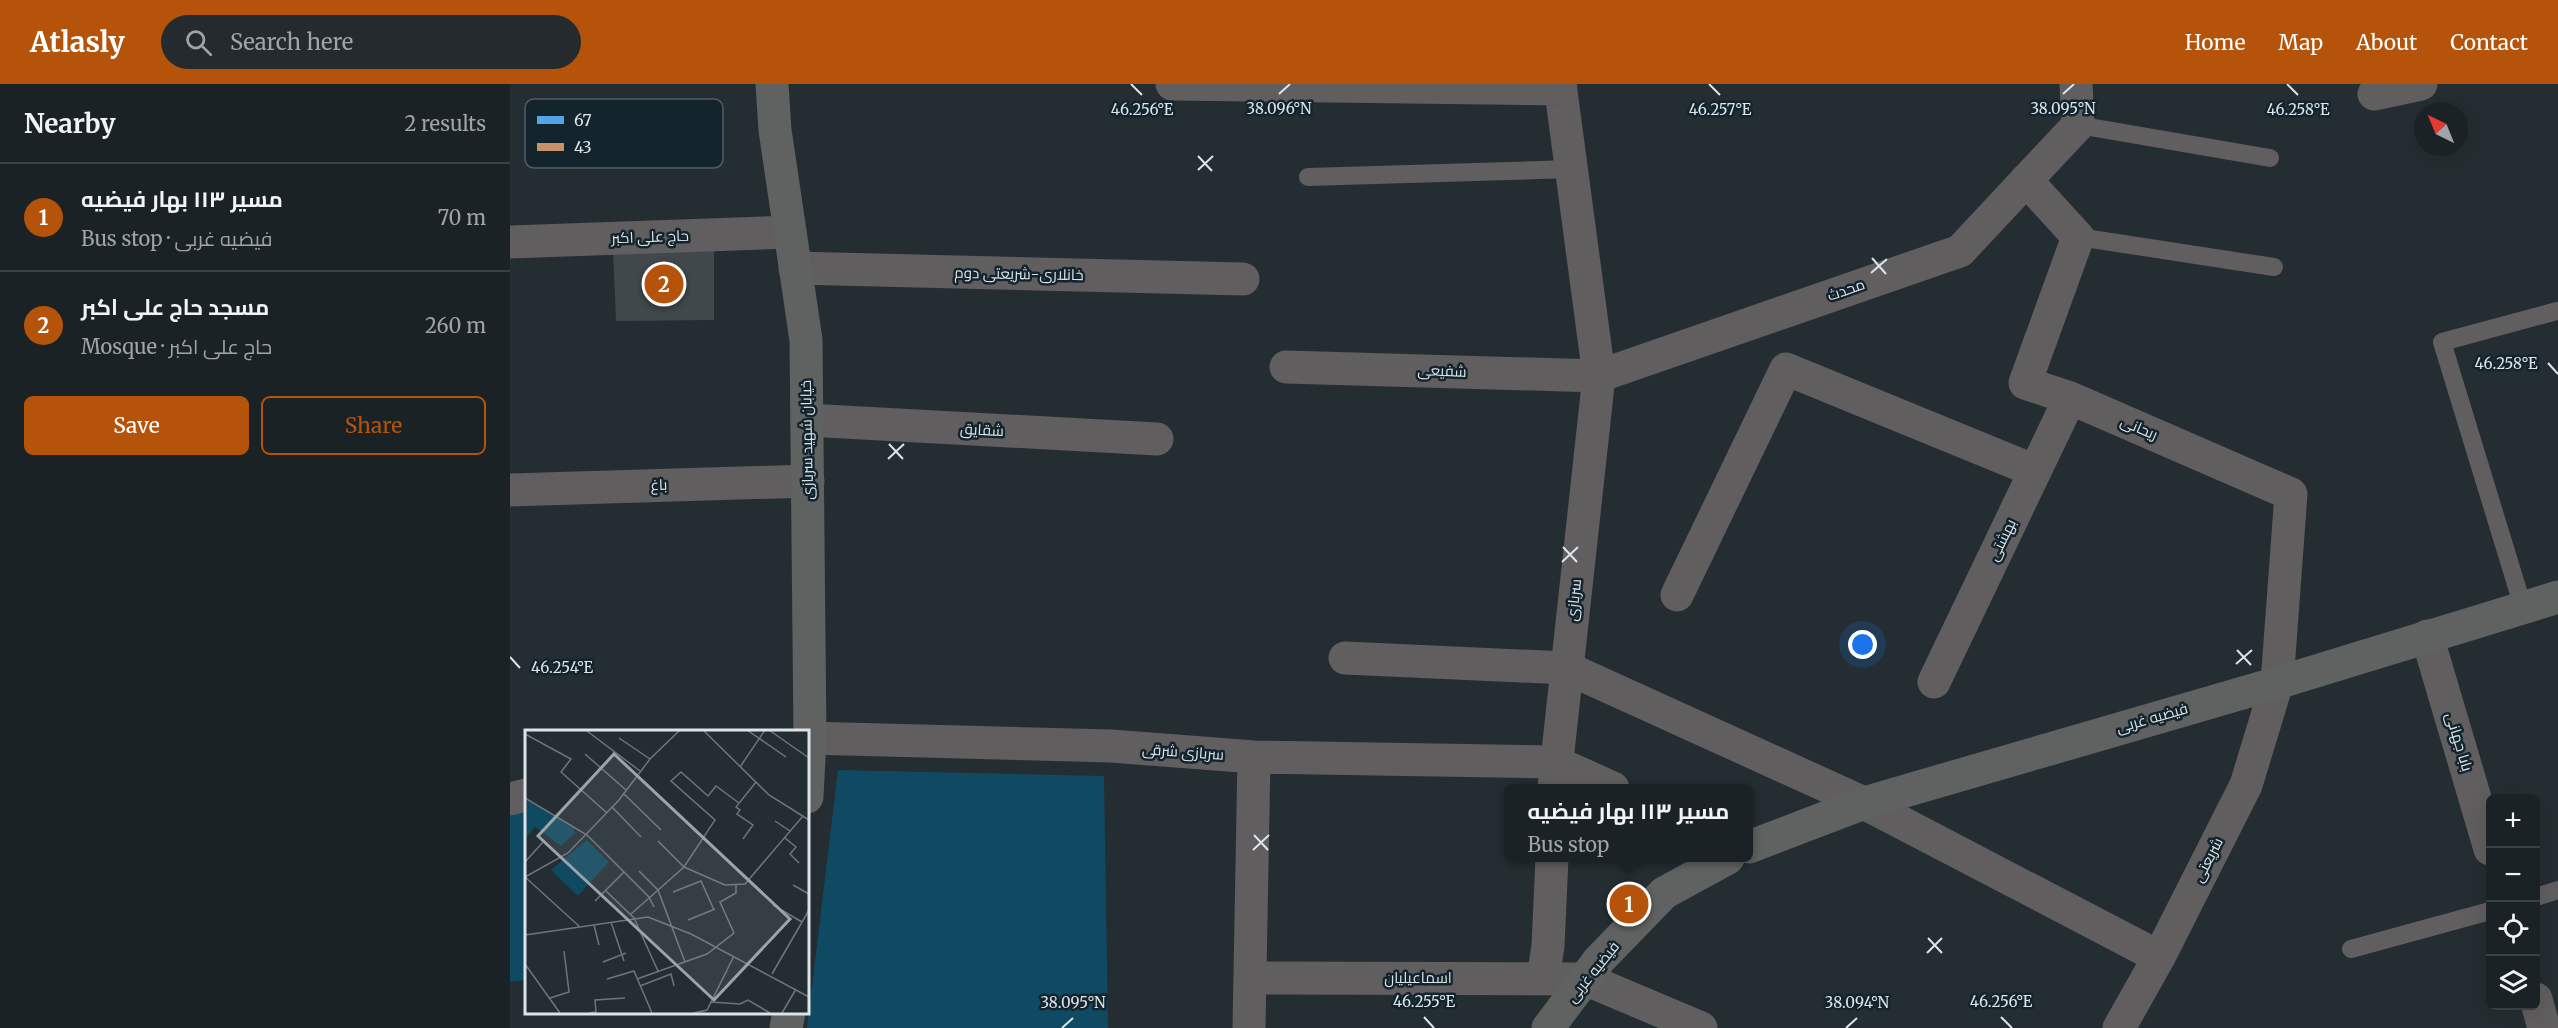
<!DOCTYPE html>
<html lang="en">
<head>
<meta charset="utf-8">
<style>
	:root { --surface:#1b2225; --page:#242a2d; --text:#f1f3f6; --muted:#a0a4a7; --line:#393f42; --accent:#b45309 }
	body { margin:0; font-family:Merriweather,Cairo,serif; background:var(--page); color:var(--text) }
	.controls { position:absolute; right:18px; bottom:18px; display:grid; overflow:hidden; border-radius:9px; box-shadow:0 6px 24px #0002 }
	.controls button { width:54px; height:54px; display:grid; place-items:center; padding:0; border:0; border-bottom:2px solid var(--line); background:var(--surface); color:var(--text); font:30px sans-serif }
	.compass { position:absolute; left:1904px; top:18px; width:54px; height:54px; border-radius:50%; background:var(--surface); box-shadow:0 6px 24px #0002; rotate:317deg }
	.you { position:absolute; left:1353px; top:561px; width:21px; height:21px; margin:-15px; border:4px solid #fff; border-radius:50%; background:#1a73e8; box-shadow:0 0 0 9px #1a73e833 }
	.badge { display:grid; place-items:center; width:39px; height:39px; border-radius:50%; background:var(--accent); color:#fff; font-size:20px; font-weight:700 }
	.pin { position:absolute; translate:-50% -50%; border:3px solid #fff; box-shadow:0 2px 6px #0006 }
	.popup { position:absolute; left:994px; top:700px; width:249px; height:78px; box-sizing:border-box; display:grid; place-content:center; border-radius:9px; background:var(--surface); filter:drop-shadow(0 2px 4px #0005); font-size:20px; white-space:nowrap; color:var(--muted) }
	.popup b { font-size:22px; color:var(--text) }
	.popup::after { content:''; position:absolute; left:50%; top:100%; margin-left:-12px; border:12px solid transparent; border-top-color:var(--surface) }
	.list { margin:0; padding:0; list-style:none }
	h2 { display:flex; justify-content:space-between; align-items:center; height:78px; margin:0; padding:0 24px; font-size:26px }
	h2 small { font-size:20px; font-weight:400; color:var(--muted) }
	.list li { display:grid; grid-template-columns:39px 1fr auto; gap:18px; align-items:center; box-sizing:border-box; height:108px; padding:0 24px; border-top:2px solid var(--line) }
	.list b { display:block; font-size:22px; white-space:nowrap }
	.list p { margin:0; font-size:20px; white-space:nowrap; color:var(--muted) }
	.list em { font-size:20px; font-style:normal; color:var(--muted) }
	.actions { display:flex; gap:12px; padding:18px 24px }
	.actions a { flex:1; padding:14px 0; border:2px solid var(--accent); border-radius:9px; text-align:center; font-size:21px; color:var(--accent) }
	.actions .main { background:var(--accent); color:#fff }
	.icon { flex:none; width:33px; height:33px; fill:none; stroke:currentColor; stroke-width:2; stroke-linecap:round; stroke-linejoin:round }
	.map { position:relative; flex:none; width:2048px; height:944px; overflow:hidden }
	header { display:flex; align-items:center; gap:36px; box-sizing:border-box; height:84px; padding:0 30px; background:var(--accent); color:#fff }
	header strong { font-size:28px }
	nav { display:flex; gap:33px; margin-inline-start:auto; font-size:21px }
	.search { width:420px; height:54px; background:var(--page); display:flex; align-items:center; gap:15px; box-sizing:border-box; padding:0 21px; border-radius:33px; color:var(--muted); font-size:22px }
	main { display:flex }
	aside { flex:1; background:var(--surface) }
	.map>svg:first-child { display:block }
	.green { fill:#104962 }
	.building { fill:#41484c }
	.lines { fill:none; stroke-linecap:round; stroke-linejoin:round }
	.lane { stroke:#605e5e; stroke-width:18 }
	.street { stroke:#605e5e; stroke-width:33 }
	.secondary { stroke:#606161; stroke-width:33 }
	.ticks { fill:none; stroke:#dae4ea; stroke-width:2 }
	.labels { text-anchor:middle; stroke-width:5; stroke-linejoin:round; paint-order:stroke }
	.street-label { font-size:15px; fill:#dae4ea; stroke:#14242d }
	.inset-road { fill:none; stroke:#6d767b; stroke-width:1.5 }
	.view { fill:#9aa4a9; fill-opacity:0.15; stroke:#9aa4a9; stroke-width:3 }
	.inset-edge { fill:none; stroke:#dae4ea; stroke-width:3 }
	.key { fill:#14242d; stroke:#4f5e66; stroke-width:1.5 }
	.key-label { font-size:16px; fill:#dae4ea }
	.ticks-label { font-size:15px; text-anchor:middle; fill:#dae4ea; stroke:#14242d; stroke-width:5; stroke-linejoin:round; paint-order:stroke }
</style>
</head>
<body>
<header>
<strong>Atlasly</strong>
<div class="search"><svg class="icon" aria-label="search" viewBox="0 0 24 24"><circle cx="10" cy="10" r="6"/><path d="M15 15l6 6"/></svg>Search here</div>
<nav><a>Home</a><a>Map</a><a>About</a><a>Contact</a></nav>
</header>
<main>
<aside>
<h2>Nearby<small>2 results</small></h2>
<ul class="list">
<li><span class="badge">1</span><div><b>مسیر ۱۱۳ بهار فیضیه</b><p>Bus stop · فیضیه غربی</p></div><em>70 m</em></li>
<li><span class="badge">2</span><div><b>مسجد حاج علی اکبر</b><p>Mosque · حاج علی اکبر</p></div><em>260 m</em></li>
</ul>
<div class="actions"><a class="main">Save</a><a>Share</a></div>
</aside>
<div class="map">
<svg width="2048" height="944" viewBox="0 0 2048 944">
	<rect width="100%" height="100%" fill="#242d31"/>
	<path class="green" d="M328 686 594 692 598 944H297Z
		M16 726V896L0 898V729Z"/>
	<path class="building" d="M204 163V236L106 237 103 165Z"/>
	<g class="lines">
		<path class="lane" d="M1568 41 1760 74
			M798 93 1062 85
			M1568 153 1764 183
			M2013 523 1932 258 2047 227
			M2026 813 2048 806
			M1841 865 1980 827"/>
		<path class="street" d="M662 0 1051 5
			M1864 10 1911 0
			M1516 96 1568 153 1515 299 1560 314 1781 410 1767 599 1736 701 1649 873 1609 944
			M0 158 280 148
			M285 184 733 195
			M776 283 1089 292 1450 167 1568 41 1566 0
			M297 336 647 355
			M0 406 298 397
			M1167 511 1276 285 1525 387
			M1917 552 1980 765
			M835 574 1057 584 1354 719 1649 873
			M1424 598 1560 314
			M297 654 601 662 744 673 1045 678 1103 704
			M1044 704 1089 292 1050 0
			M0 715 16 711
			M740 894 1075 895 1191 944
			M1033 895 1038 862 1042 774
			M2026 915 2034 944
			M739 944 744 673"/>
		<path class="secondary" d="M262 0 265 46 296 256 300 654 297 713
			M1239 763 1354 719 1767 599 2048 513
			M276 944 279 928
			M1038 944 1089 876 1154 809 1218 774"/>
	</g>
	<path class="ticks" d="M621 0 632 11M1199 0 1210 11M1777 0 1788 11M769 10 780 0M1553 10 1564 0M688 72 702 87M688 86 703 72M1362 174 1376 190M1361 189 1377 175M2038 279 2048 290M379 360 393 375M378 375 394 360M1053 463 1067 478M1052 478 1068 463M1727 566 1741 581M0 573 10 584M1726 580 1742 566M744 751 758 766M743 766 759 751M1418 854 1432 869M1417 869 1432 854M914 933 924 944M1491 933 1502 944M552 944 563 934M1336 944 1347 934"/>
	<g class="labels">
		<g class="street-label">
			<text transform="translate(140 153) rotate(-2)" y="5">حاج علی اکبر</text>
			<text transform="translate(509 190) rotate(1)" y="5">خانلاری-شریعتی دوم</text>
			<text transform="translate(1336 206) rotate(-19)" y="5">محدث</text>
			<text transform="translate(932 287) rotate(2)" y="5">شفیعی</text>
			<text transform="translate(1629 344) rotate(23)" y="5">ریحانی</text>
			<text transform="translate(472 346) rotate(3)" y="5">شقایق</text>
			<text transform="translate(297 356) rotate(-91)" y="5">خیابان شهید سربازی</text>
			<text transform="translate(149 401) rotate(-2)" y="5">باغ</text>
			<text transform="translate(1492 456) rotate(-64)" y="5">بهشتی</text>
			<text transform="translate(1064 516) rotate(-84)" y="5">سربازی</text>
			<text transform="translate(1642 634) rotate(-16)" y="5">فیضیه غربی</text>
			<text transform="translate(1949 658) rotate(73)" y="5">بابا جهانی</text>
			<text transform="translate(673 668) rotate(4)" y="5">سربازی شرقی</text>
			<text transform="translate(1698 776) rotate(-63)" y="5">شریعتی</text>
			<text transform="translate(1083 888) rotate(-51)" y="5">فیضیه غربی</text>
			<text x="908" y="899">اسماعیلیان</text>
		</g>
	</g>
	<g transform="translate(15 646)">
		<rect width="284" height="284" fill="#242d31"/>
		<path d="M2 70 48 98 50 103 36 116 10 97 0 109ZM62 110 84 132 53 166 26 140Z" fill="#104962"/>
		<path class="inset-road" d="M178 0 244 65 284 90M222 0 261 27M244 0 284 28M62 1 115 41M0 4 46 29 36 42 82 83M94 8 125 29M60 24 101 60M215 37 240 0M111 45 179 109M98 63 136 100M0 68 62 105 124 167 129 177M87 77 116 107M250 91 265 101M260 108 271 117 265 124 274 133M218 109 228 95 212 84 215 80 211 77 231 52M133 111 159 137 200 155 220 154 278 86M0 132 18 112M114 141 133 160 160 232M268 155 284 164M81 161 109 188 133 241M148 162 176 151 189 180M70 171 99 142M248 175 277 192M106 184 159 137 190 90 146 51 156 42 183 66 191 56 214 73M163 190 190 179M86 192 99 231M69 195 74 215M55 197 0 147 43 123 94 70 125 29 155 0M0 205 123 187 166 204 284 267M78 232 101 223M0 234 35 283M247 244 284 180M82 249 109 241 127 283M112 249 182 224 209 203 195 172 211 163V154M115 256 146 244 149 256M25 268 44 262 39 221M186 272 215 274 223 270 245 283M64 283 71 282 70 270 100 268M169 283 182 280 209 226M257 283 271 259"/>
		<path class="view" d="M89 24 265 189 189 270 13 106Z"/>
		<rect width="284" height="284" class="inset-edge"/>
	</g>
	<rect x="15" y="15" width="198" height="69" rx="9" class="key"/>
	<rect x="27" y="32" width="27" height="8" fill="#53a3e8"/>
	<rect x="27" y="59" width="27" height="8" fill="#c7916a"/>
	<g class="key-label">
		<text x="64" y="42">67</text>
		<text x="64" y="69">43</text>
	</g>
	<g class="ticks-label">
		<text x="769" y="30">38.096°N</text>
		<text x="1553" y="30">38.095°N</text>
		<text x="632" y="31">46.256°E</text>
		<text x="1210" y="31">46.257°E</text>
		<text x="1788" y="31">46.258°E</text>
		<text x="1996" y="285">46.258°E</text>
		<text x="52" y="589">46.254°E</text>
		<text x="914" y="923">46.255°E</text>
		<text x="1491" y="923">46.256°E</text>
		<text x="563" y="924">38.095°N</text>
		<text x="1347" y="924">38.094°N</text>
	</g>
</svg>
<div class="controls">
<button>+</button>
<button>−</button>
<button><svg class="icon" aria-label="locate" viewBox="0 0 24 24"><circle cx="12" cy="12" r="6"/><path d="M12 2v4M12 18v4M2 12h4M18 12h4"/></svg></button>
<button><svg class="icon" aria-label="layers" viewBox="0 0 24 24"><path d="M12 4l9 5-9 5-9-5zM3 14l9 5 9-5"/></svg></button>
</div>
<svg class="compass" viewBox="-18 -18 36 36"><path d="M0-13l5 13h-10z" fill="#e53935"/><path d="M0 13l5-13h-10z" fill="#a0a4a7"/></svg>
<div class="you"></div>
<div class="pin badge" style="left:1119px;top:820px">1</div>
<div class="popup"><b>مسیر ۱۱۳ بهار فیضیه</b>Bus stop</div>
<div class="pin badge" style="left:154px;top:200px">2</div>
</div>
</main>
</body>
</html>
